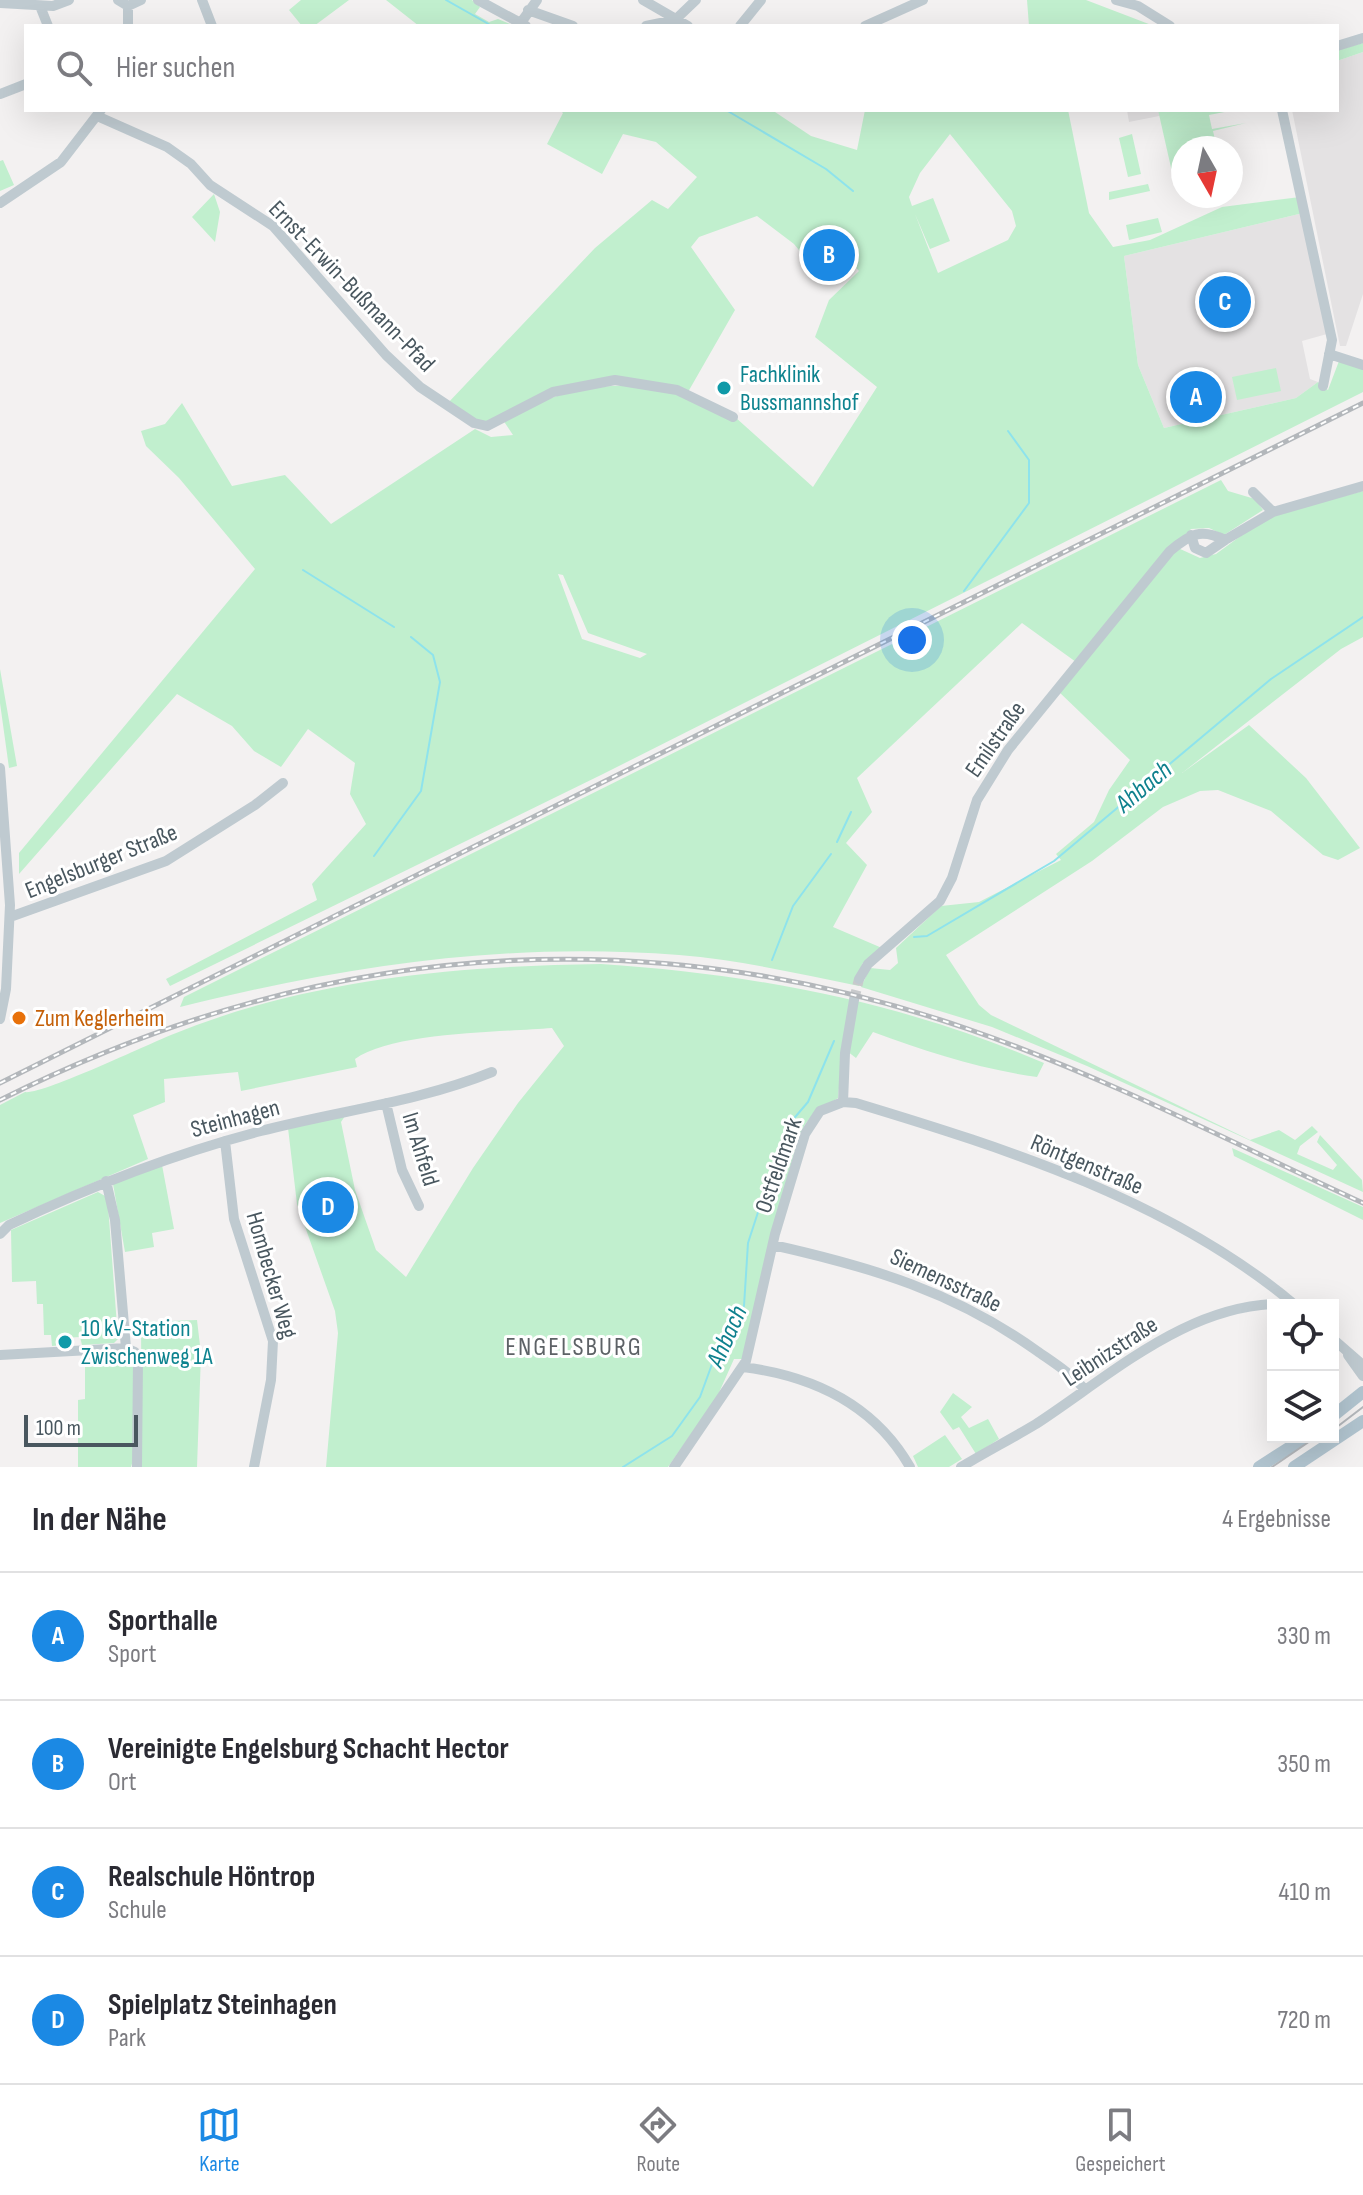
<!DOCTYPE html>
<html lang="de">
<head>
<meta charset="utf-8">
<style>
	:root { --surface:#fff; --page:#f7f7f7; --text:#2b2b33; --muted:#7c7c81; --line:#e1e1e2; --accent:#1b89e4 }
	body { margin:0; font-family:"Sofia Sans Condensed",sans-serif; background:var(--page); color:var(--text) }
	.controls { position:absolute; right:24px; bottom:24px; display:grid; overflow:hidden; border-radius:0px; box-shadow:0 8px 32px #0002 }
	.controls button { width:72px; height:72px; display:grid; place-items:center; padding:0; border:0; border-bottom:2px solid var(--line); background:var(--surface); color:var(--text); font:40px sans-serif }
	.compass { position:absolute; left:1171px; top:136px; width:72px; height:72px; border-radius:50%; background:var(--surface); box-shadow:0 8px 32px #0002; rotate:171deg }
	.scale { position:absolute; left:24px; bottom:20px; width:114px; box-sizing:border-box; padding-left:8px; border:4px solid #49575f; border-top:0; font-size:22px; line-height:28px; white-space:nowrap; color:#49575f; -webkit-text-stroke:6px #fff; paint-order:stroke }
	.you { position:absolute; left:912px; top:640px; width:28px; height:28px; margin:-20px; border:6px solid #fff; border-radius:50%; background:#1a73e8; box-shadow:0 0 0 12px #1a73e833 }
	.badge { display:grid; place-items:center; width:52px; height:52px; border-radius:50%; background:var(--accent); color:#fff; font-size:26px; font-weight:700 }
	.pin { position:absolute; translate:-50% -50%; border:4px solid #fff; box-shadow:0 2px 8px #0006 }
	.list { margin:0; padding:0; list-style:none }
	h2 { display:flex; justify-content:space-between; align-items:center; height:104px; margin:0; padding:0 32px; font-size:34px }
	h2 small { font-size:26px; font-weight:400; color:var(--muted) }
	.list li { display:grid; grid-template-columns:52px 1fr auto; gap:24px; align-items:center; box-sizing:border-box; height:128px; padding:0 32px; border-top:2px solid var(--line) }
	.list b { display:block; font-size:30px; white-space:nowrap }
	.list p { margin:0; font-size:26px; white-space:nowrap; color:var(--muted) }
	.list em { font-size:26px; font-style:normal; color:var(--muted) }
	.icon { flex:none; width:44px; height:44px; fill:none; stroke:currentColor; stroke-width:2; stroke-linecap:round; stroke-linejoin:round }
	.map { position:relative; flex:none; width:1363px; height:1467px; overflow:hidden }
	.search { position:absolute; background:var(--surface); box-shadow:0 8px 32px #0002; left:24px; right:24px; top:24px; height:88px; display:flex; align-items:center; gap:20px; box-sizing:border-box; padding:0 28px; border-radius:0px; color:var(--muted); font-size:30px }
	.sheet { height:616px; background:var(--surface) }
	nav { display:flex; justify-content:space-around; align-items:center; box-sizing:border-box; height:112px; border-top:2px solid var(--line); background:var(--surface); font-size:22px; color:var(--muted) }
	nav a { display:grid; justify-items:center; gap:4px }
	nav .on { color:var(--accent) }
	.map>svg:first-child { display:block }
	.education { fill:#e4e2e3 }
	.green { fill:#c1efce; fill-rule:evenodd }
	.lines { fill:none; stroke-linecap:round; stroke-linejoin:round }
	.stream { stroke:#8ee3ec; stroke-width:2 }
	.minor-tunnel { stroke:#c8cacc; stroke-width:10; stroke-dasharray:10 5; stroke-linecap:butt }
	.minor { stroke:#bfcad0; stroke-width:10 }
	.major { stroke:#b1c4cf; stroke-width:12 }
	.tram { stroke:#b3b7bb; stroke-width:2 }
	.rail-casing { stroke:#b3b7bb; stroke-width:5 }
	.rail { stroke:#fff; stroke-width:2; stroke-dasharray:6; stroke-linecap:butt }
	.culture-dot { fill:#0f9aa8; stroke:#fff; stroke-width:3 }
	.food-dot { fill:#e8710a; stroke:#fff; stroke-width:3 }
	.labels { text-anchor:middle; stroke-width:6; stroke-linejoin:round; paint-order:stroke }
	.street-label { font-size:24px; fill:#49575f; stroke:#fff }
	.culture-label { font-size:24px; fill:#0d838f; stroke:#fff; text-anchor:start }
	.food-label { font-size:24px; fill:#c56008; stroke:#fff; text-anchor:start }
	.water-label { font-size:26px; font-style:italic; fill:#0f818e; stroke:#fff }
	.neighbourhood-label { font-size:26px; letter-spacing:2px; fill:#5d6266; stroke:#fff }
</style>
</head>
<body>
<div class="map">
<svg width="1363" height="1467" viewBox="0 0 1363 1467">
	<rect width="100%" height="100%" fill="#f3f1f1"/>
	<path class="education" d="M1363 52V294L1346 346H1340L1292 110H1337V61Z
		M1127 110H1184V111L1129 122Z
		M1303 213 1327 334 1302 341 1310 379 1318 382 1296 398 1164 428 1138 365 1124 256Z"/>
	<path class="green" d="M301 0H349L314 26H302L289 10Z
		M386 0H472L480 7 475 14 489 22 498 19 515 26H419Z
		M1027 0H1086L1154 26H1029Z
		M1363 43V52L1337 61V50Z
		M560 110H772L811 136 857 150 865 110H1068L1089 213 1113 247 1150 240 1222 207 1300 197 1303 213 1124 256 1138 365 1164 428 1296 398 1318 382 1328 390 1339 361 1363 369V392L603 774 170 986 166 979 317 900 312 884 366 824 350 794 355 763 308 729 281 767 254 751 232 726 177 694 19 874V853L255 569 179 478 146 446 141 431 165 424 182 403 232 486 285 475 331 524 475 429 491 437 513 435 503 420C560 390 596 381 661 388L660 383C611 374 571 381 526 402 515 407 499 420 487 422 475 424 456 411 447 404L595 248 652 200 668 209 697 177 656 142 623 134 602 174 547 144 563 113ZM950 134 1012 211 1016 226 1008 240 938 273 915 214 930 249 950 241 933 198 912 206 909 197 920 173ZM757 216 794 244 808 261 831 241 859 271 829 300 815 337 877 387 813 487 735 417 688 392 735 310 691 247 699 237ZM558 574 563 575 588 633 647 654 640 658 582 639Z
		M1158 110H1235L1209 115 1212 129 1246 123 1213 131 1217 148H1183V171L1172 172Z
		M1132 134 1141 174 1128 177 1119 138Z
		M3 160 14 185 0 191V161Z
		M1148 184 1150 191 1109 200V192Z
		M214 194 220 212 215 242 192 217Z
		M1158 218 1162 232 1129 240 1126 225Z
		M1276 368 1281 391 1237 400 1232 377Z
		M1221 480 1228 491 1255 499 1263 510 1224 535 1209 528 1191 529 1076 662 1022 623 857 778 872 812 846 843 867 865 833 927 882 948 862 964 859 986C800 974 740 960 679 955 504 942 350 965 180 1007L184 997Z
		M1363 491V637L1341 649 1182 773 1249 725 1306 778 1360 848 1338 860 1323 855 1271 811 1218 790 1200 791 1163 807 1092 861 946 955 979 1005 991 1015 1250 1140 1279 1130 1295 1140 1312 1126 1318 1132 1300 1146 1297 1154 1333 1170 1337 1165 1317 1142 1320 1135 1362 1180 1363 1192 1087 1066 992 1027 861 987 870 968 890 970 898 963 896 948 941 906 979 902 1061 860 1056 854 1094 822 1109 790 1130 760 1058 691 1178 548 1200 558 1216 554 1268 516Z
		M0 669 17 766 9 768 0 703Z
		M601 964C754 974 902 1002 1044 1063L1037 1077C980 1069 927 1052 873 1032L856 1058 843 1048 838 1098C814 1113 809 1114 797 1141L742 1359H734L717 1397 668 1467H326L338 1333 335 1311 297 1204 288 1128 345 1116 341 1122 355 1190 376 1250 406 1277 473 1168 518 1103 564 1046 552 1028C504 1032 392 1032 355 1059L357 1067 241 1091 238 1072 164 1079 165 1102 133 1115 148 1159 0 1223V1105L25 1092C42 1095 146 1045 171 1035 308 979 454 966 601 964Z
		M1232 1148 1363 1207V1220L1234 1156Z
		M162 1165 174 1229 152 1233 154 1247 125 1252 113 1184Z
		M98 1192 105 1196 108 1205 118 1339 114 1343 82 1345 80 1337 63 1338V1345L52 1346 51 1335H44L43 1304H37L36 1281 12 1282 11 1230Z
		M197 1320 201 1354 197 1467H142L141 1322Z
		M122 1355 134 1361V1457L131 1467H78V1400L85 1399V1356Z
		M953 1393 972 1407 961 1417 969 1428 988 1419 999 1439 976 1454 959 1427 953 1430 940 1412Z
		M945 1435 962 1459 949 1467H918L913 1456Z"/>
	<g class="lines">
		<path class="stream" d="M446 0 492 26
			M726 110 826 169 853 191
			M303 570 394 627
			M964 591 1029 503V460L1008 431
			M837 842 851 812
			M374 856 421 791 440 682 433 655 411 637
			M914 937 927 936 1054 861 1271 679 1363 617
			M772 960 793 906 831 854
			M623 1467 672 1436 700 1397 715 1356 744 1306 748 1243 774 1163 790 1123 808 1102 834 1041"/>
		<path class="minor-tunnel" d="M854 1000 859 979"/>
		<path class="minor" d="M118 0 128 6 141 0
			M202 0 212 26
			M478 0 526 26
			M643 0 688 26
			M1116 0 1138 6 1170 26
			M0 3 53 6 69 0
			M40 6 48 26
			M528 10 573 26
			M520 24 537 0
			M128 26V6
			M646 26 675 20 696 0
			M740 26 761 0
			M865 26 923 0
			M1337 46 1363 38
			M0 94 26 84
			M1282 110 1332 340 1323 386
			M97 116 167 147 191 164 210 185 273 226 386 355 420 387 474 423 487 426 553 392 615 380 677 390 733 417
			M0 203 61 162 101 110
			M1329 354 1363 365
			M1253 492 1273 512
			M1191 535 1195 548 1206 553 1225 540
			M0 768 10 905 6 989 0 1019
			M10 917 166 861 255 805 283 783
			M859 979 868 964 940 901 952 878 977 800 1008 750 1170 551C1190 534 1201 528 1225 540L1273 512 1363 486
			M843 1102 856 1103C1008 1149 1172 1201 1295 1305
			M386 1103 402 1170 419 1206
			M225 1141 234 1219 273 1341 271 1380 254 1467
			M106 1181 115 1220 126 1348 135 1352 138 1360 137 1467
			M0 1234 9 1225C91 1186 173 1154 261 1131 338 1111 418 1102 492 1072
			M773 1245C871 1267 955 1292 1037 1351 1054 1363 1072 1374 1085 1390
			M1333 1339 1363 1365
			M0 1355 126 1348
			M1348 1355 1363 1376
			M743 1367C813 1376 874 1404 910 1467
			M674 1467 746 1361 775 1234 805 1134 820 1111 843 1102 845 1053 854 1000
			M961 1467C986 1452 1011 1439 1036 1424 1114 1373 1194 1298 1293 1304"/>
		<path class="major" d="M1333 1416 1363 1392
			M1259 1467 1306 1437
			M1294 1467 1363 1421"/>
		<path class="tram" d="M1333 1430 1363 1407
			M1272 1467 1316 1437"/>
		<defs>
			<path id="rail" d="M0 1083 1363 403
				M0 1100C312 944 636 914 968 1029 1104 1076 1233 1143 1363 1203"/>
		</defs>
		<use href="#rail" class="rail-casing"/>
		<use href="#rail" class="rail"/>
	</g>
	<g class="culture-dot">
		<circle cx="724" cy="388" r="8"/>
		<circle cx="65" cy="1342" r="8"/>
	</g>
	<circle class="food-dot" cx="19" cy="1018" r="8"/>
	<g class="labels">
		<g class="street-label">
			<text transform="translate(352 286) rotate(46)" y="8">Ernst-Erwin-Bußmann-Pfad</text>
			<text transform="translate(995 739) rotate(-55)" y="8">Emilstraße</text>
			<text transform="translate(101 861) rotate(-22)" y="8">Engelsburger Straße</text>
			<text transform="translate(235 1118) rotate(-15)" y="8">Steinhagen</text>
			<text transform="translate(421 1149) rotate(73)" y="8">Im Ahfeld</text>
			<text transform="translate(1087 1164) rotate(23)" y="8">Röntgenstraße</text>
			<text transform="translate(778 1165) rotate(-71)" y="8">Ostfeldmark</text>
			<text transform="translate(272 1275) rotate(74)" y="8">Hombecker Weg</text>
			<text transform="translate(946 1280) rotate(25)" y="8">Siemensstraße</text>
			<text transform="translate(1110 1351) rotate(-33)" y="8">Leibnizstraße</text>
		</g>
		<g class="culture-label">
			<text x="740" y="382">Fachklinik<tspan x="740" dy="28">Bussmannshof</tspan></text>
			<text x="81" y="1336">10 kV-Station<tspan x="81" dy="28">Zwischenweg 1A</tspan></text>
		</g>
		<g class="food-label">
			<text x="35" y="1026">Zum Keglerheim</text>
		</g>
		<g class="water-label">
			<text transform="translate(1143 786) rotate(-40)" y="9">Ahbach</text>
			<text transform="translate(726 1336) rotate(-66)" y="9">Ahbach</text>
		</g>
		<g class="neighbourhood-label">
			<text x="574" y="1355">ENGELSBURG</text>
		</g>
	</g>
</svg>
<div class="controls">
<button><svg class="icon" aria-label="locate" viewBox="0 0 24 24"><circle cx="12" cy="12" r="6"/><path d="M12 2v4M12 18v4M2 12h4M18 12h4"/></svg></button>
<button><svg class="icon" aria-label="layers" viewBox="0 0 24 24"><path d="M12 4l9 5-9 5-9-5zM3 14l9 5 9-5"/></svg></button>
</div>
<svg class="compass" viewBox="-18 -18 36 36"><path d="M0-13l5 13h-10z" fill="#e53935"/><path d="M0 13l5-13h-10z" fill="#7c7c81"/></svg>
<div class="scale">100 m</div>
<div class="you"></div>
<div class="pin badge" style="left:1196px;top:397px">A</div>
<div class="pin badge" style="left:829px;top:255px">B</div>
<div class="pin badge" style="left:1225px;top:302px">C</div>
<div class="pin badge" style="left:328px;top:1207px">D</div>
<div class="search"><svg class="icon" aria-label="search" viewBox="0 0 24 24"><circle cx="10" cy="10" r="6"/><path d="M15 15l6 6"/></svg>Hier suchen</div>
</div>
<section class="sheet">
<h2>In der Nähe<small>4 Ergebnisse</small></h2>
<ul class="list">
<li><span class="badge">A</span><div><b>Sporthalle</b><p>Sport</p></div><em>330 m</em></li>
<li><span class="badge">B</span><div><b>Vereinigte Engelsburg Schacht Hector</b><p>Ort</p></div><em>350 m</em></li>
<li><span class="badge">C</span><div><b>Realschule Höntrop</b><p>Schule</p></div><em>410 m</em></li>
<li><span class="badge">D</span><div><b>Spielplatz Steinhagen</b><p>Park</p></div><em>720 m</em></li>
</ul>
</section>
<nav>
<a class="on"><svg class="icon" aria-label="map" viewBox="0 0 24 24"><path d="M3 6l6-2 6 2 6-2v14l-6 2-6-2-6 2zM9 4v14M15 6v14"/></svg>Karte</a>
<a><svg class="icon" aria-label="directions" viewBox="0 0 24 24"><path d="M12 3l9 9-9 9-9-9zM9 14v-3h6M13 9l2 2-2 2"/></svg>Route</a>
<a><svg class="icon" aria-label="saved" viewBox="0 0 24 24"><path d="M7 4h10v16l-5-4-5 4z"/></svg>Gespeichert</a>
</nav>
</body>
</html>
